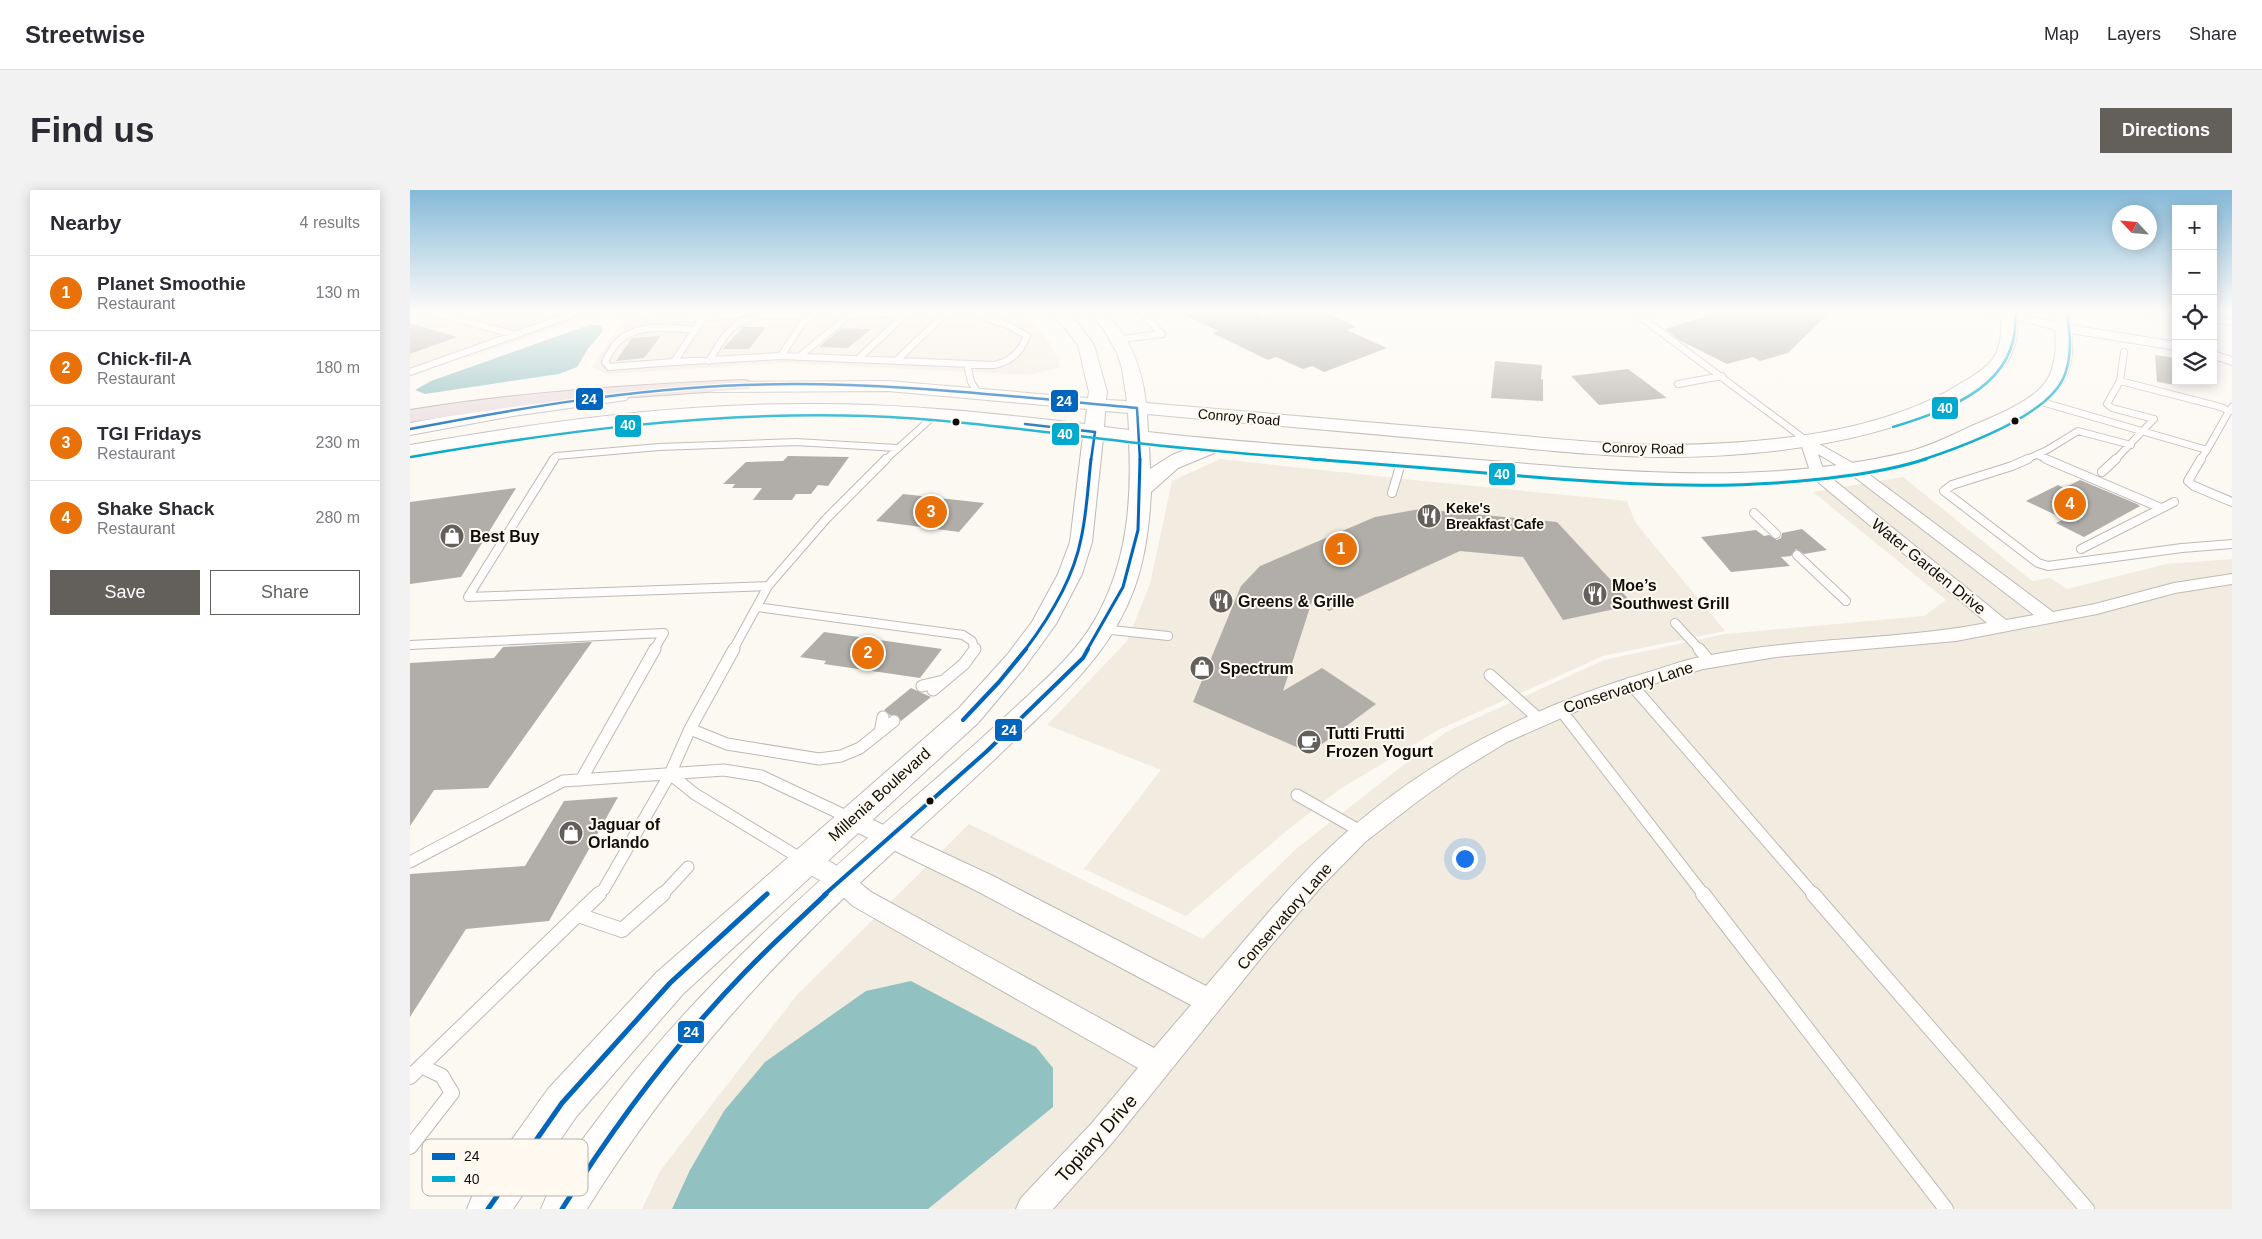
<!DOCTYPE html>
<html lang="en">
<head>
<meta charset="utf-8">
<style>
	:root { --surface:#fff; --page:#f2f2f3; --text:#2b2b33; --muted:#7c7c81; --line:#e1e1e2; --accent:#63605c }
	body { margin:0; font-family:Arial,sans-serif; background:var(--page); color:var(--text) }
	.controls { position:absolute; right:15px; top:15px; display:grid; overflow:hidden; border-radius:0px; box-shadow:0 2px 12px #0003 }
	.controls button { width:45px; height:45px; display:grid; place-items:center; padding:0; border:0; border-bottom:1px solid var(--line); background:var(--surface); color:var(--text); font:25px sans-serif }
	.compass { position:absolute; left:1702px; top:15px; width:45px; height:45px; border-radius:50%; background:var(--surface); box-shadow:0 2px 12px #0003; rotate:296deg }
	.you { position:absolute; left:1054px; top:668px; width:18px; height:18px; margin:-12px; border:4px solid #fff; border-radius:50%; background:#1a73e8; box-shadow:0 0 0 8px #1a73e833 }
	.badge { display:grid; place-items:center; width:32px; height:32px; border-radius:50%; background:var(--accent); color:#fff; font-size:16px; font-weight:700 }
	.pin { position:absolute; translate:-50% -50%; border:2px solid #fff; box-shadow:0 1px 5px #0006 }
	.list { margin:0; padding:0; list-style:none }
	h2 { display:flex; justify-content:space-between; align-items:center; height:65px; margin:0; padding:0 20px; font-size:21px }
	h2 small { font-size:16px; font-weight:400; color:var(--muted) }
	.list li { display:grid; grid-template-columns:32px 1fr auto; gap:15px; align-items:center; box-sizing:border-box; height:75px; padding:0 20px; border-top:1px solid var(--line) }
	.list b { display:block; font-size:19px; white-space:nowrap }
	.list p { margin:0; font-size:16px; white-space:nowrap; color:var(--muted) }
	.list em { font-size:16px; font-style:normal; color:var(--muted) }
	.actions { display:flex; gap:10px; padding:15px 20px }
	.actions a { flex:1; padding:11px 0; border:1px solid var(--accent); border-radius:0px; text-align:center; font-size:18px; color:var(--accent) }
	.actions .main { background:var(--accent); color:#fff }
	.icon { flex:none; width:28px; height:28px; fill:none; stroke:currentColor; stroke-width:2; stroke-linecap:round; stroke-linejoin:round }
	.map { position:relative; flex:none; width:1822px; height:1019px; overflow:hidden; border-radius:0px }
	header { display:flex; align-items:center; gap:30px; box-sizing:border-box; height:70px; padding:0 25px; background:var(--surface); border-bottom:1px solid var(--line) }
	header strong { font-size:24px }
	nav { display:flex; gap:28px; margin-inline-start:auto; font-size:18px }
	.intro { display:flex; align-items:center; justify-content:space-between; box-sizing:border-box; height:120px; padding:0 30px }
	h1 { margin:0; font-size:35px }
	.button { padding:12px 22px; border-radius:0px; background:var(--accent); color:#fff; font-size:18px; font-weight:700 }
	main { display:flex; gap:30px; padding:0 30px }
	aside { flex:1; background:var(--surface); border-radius:0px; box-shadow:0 2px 12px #0003 }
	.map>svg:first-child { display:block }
	.built { fill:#f2ebdf }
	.water { fill:#92c1c1 }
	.building { fill:#b1aea9 }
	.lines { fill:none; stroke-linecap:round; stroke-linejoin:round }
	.lane-far3-casing { stroke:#bdbab6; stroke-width:8 }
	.lane-far2-casing { stroke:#bdbab6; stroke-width:10 }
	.lane-far1-casing { stroke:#bdbab6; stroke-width:13 }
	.lane-casing { stroke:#bdbab6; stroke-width:16 }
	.street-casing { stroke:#bdbab6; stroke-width:2 }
	.secondary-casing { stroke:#bdbab6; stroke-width:2 }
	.highway-casing { stroke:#bbacac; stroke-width:2 }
	.lane-far3 { stroke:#fffefd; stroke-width:6 }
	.lane-far2 { stroke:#fffefd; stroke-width:8 }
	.lane-far1 { stroke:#fffefd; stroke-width:11 }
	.lane { stroke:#fffefd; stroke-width:14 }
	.street { fill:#fffefd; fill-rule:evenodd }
	.secondary { fill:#fffefd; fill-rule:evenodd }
	.highway { fill:#ebdee0; fill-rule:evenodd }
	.bus-1-far3-casing { stroke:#fff9ef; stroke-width:5 }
	.bus-1-far2-casing { stroke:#fff9ef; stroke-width:6 }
	.bus-1-far1-casing { stroke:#fff9ef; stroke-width:8 }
	.bus-1-casing { stroke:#fff9ef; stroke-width:9 }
	.bus-2-far1-casing { stroke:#fff9ef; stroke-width:5 }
	.bus-2-casing { stroke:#fff9ef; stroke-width:6 }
	.bus-1-far3 { stroke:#0065bd; stroke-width:2.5 }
	.bus-1-far2 { stroke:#0065bd; stroke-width:3 }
	.bus-1-far1 { stroke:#0065bd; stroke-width:4 }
	.bus-1 { stroke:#0065bd; stroke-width:5 }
	.bus-2-far1 { stroke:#00a9ce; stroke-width:2.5 }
	.bus-2 { stroke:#00a9ce; stroke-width:3 }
	.bus-dot { fill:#100e0b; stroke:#fff9ef; stroke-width:2 }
	.labels { text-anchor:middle; stroke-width:4; stroke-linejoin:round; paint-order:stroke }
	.far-street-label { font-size:14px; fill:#100e0b; stroke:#fff9ef }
	.far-poi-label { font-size:14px; font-weight:bold; fill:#100e0b; stroke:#fff9ef; text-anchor:start }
	.poi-label { font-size:16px; font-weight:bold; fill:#100e0b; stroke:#fff9ef; text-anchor:start }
	.street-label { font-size:16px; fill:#100e0b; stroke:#fff9ef }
	.near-street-label { font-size:19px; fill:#100e0b; stroke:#fff9ef }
	.key { fill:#fff9ef; stroke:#b7b2ab; stroke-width:1 }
	.key-label { font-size:14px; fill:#100e0b }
	.line-badge { stroke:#fff9ef; stroke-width:2 }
	.badge-label { font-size:14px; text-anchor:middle; font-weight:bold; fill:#fff }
</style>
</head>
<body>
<header>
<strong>Streetwise</strong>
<nav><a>Map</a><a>Layers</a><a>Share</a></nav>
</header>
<div class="intro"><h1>Find us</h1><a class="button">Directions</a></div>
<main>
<aside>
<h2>Nearby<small>4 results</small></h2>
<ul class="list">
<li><span class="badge" style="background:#e8710a">1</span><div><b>Planet Smoothie</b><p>Restaurant</p></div><em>130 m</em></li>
<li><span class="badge" style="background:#e8710a">2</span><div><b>Chick-fil-A</b><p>Restaurant</p></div><em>180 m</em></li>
<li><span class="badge" style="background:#e8710a">3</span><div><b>TGI Fridays</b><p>Restaurant</p></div><em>230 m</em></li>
<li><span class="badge" style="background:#e8710a">4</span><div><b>Shake Shack</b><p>Restaurant</p></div><em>280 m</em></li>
</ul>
<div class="actions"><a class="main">Save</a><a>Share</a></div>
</aside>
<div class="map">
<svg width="1822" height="1019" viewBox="0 0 1822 1019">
	<rect width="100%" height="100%" fill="#fcf8f2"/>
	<path class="built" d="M0 121H606L626 135 640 153 651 177 619 185 376 173 197 184 182 177 213 131 201 125 167 131 67 165 44 170 0 187Z
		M810 269 1013 291 1217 311 1225 332 1315 441 1193 466 1030 539 930 599 880 638 776 726 674 679 751 580 637 535 717 451 740 394 762 291Z
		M1493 287 1622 391 1640 388 1657 399 1756 374 1822 369V1019H232L250 981 387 805 559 634 793 749 886 659 1036 542 1194 470 1315 444 1514 426 1536 410 1403 302Z"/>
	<path class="water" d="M179 135H191L193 141 177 160 167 177 149 184 15 204 5 200 21 191Z
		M501 791 626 857 643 878V917L518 1019H262L280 980 314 921 355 872 456 801Z"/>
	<path class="building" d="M767 121H850L851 128 872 121H912L946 137 937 140 977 158 914 182 902 176 893 179 866 167 858 170 802 143 808 141Z
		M1314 121H1421L1378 163 1350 171 1343 167 1317 174 1269 150 1255 139Z
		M0 133 47 147 0 164Z
		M333 137H356L339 159H313Z
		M432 138 461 139 438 158 409 157Z
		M251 146 234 168 206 171 222 148Z
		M1745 165 1766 168V195L1747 192Z
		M1085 171 1132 175 1131 190 1133 189V211L1081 208Z
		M1218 179 1257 208 1189 215 1161 186Z
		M378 266 439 267 418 296 408 295 401 304H386L382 310H343L352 298H322L325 294H313L336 272 373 271Z
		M1670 290 1727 314 1730 316 1674 347 1646 333 1654 329 1616 311 1648 295 1654 298Z
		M106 298 51 387 0 394V312Z
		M493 304 574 313 549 342 466 331Z
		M1010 319 1147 332 1224 415 1153 430 1113 367 1050 361 919 421 903 408 873 501 912 478 966 514 900 563 783 512 831 396 850 376 965 327Z
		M1392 339 1417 360 1394 364 1386 359 1381 366 1371 367 1380 376 1321 382 1291 347 1346 340 1354 346 1359 345 1367 350 1371 348 1372 343Z
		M414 442 532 459 510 488 414 474 416 471 390 467Z
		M182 452 78 598 24 600 0 636V473L84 468 93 457Z
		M501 498 521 507 491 531 487 525H480L474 520Z
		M208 607 139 731 56 739 0 827V684L115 676 154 611Z"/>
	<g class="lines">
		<defs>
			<path id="lane-far3" d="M18 121 106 145
				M247 121 241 130 318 126 340 121
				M730 121 752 144
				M1578 121 1600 125
				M1741 121 1766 125
				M293 128 264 172 371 166 584 175C601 172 611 162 617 146L598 135 570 126 568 121
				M1232 128 1397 251
				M1803 130 1822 132
				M711 149 752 144
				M1714 162 1710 191 1811 217 1819 221 1822 217
				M371 166 391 135 408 121
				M389 167 437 127 453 123 495 125
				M449 168 498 122
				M487 170 538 121
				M299 171C306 160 312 148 321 139 341 121 375 125 400 126
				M264 172 199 177 195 172C198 166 201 160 205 155 224 132 259 138 285 140
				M557 174 561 192 568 203
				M0 182 172 121
				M1268 194 1312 186
				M1625 210 1797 260 1790 270
				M1797 260 1819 221H1822
				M1627 265 1639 270
				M143 270 146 266 249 257 386 252 487 258
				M475 270 525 225
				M1615 270 1637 260 1668 241 1721 255
				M1705 270 1744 229 1702 218 1697 214 1710 191"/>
			<path id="lane-far2" d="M144 269 58 407 358 396
				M1618 269 1602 276 1542 295 1534 301 1628 373 1638 376 1772 358 1822 354
				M1636 269 1751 318
				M1791 269 1778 291 1784 296 1822 312
				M1692 282 1706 269
				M982 303 992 270
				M1344 323 1366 344
				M1671 359 1764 312
				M1387 365 1436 411
				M347 417 553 445 562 451 565 460
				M1265 433 1290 460
				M692 439 758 446
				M0 455 254 443 244 460
				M323 460 358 396 417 328 476 269"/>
			<path id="lane-far1" d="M1289 459 1300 472
				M1080 485 1129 529
				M1220 493 1404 705
				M512 496 533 491
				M523 500 554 474 565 459
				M1150 519 1294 705
				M280 539 317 554 409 569 431 566 450 558 484 531
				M470 542 473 527
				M260 584 285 604 393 670
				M171 590 245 459
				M887 605 952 642
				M0 672 153 591 314 580 351 586 440 628
				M188 705 194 699 260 584 280 539 324 459
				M252 705 278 677"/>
			<path id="lane" d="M1293 704 1536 1019
				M1403 704 1677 1019
				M168 725 212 740 253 704
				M0 887 189 704
				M0 957 42 903 32 886 11 876"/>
			<path id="street" d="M1600 122 1654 134 1766 152V160L1654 142 1596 127 1594 125 1596 123Z
				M1803 161 1822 167V175L1803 169Z
				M1397 247 1448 276 1643 422 1685 414 1764 393 1822 384V394L1765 403 1687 424 1546 451 1366 467 1293 479 1199 507 1097 552 1051 580 1008 611 955 652 910 698 859 758 702 953 643 1019H606L611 1008 682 933 728 878 443 716 422 697 386 677 382 670 386 663C407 656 444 688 461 702L744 858 781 815 565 700 432 635 429 629 432 623 440 620 448 623 583 686 796 796C841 743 886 686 939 640 1026 564 1129 514 1239 482 1256 477 1274 470 1291 467 1386 447 1483 451 1577 433L1402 287 1390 251ZM1408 264 1438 282 1624 425 1596 430 1414 282Z"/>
			<path id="secondary" d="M638 121H655L667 132 684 155 697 202 696 210 717 211 712 178 707 163 693 138 677 121H694C720 147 732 177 736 213 844 222 953 232 1061 241 1127 247 1193 255 1259 255 1353 254 1472 244 1553 192 1563 186 1574 180 1582 170 1592 157 1592 137 1591 121H1607C1609 140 1607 159 1595 175 1588 185 1577 192 1567 199 1485 252 1353 267 1258 267 1192 267 1126 259 1060 253 953 243 845 234 737 224L738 242C841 254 943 259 1046 268 1195 280 1349 298 1497 262 1521 256 1544 244 1566 234 1587 225 1625 210 1637 190 1649 170 1646 143 1643 121H1659C1662 143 1666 171 1654 191 1639 216 1607 231 1582 242 1558 252 1536 263 1511 270 1366 313 1198 294 1050 280 969 273 889 269 809 261L768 278 741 302C739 341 734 380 717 416 692 470 653 504 611 544 543 611 469 672 402 739 316 824 241 916 177 1019H131C146 981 175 947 199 914 294 789 411 688 529 586 557 562 584 537 611 512 640 485 668 461 687 426 717 372 722 311 719 251L693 248 682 352 672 384 646 434 615 477 568 533 273 804 166 927 103 1019H57L63 1004 138 899 247 782 548 519 597 465 622 432 648 384 660 352 673 246C581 235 488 224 394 225 262 226 131 244 0 267V255C131 232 262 214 395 214 489 213 582 223 675 234L677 219 478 201 305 202 299 201 296 197 299 193 305 192 478 191 678 208 679 202 668 155 655 138ZM695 221 718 223 719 240 694 237ZM739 254 780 258 762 265 740 279Z
				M210 201 216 202 219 206 216 210 103 226 0 245V233L103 214Z"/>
			<path id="highway" d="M333 190 339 191 342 195 339 199 124 214 0 232V220C110 202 221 195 333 190Z"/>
		</defs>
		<use href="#lane-far3" class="lane-far3-casing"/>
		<use href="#lane-far2" class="lane-far2-casing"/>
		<use href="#lane-far1" class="lane-far1-casing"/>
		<use href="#lane" class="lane-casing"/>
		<use href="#street" class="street-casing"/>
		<use href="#secondary" class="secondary-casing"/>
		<use href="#highway" class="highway-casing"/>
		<use href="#lane-far3" class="lane-far3"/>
		<use href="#lane-far2" class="lane-far2"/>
		<use href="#lane-far1" class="lane-far1"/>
		<use href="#lane" class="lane"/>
		<use href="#street" class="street"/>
		<use href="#secondary" class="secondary"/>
		<use href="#highway" class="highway"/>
		<defs>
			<path id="bus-1-far3" d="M615 234 685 242 681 270
				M0 239C110 218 221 199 334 195 465 190 596 206 727 218L730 270"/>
			<path id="bus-1-far2" d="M615 460C640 427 663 390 671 349 677 322 678 295 681 269
				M677 460 713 397 728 340 730 269"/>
			<path id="bus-1-far1" d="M553 530 589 492 616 459
				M414 705 576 562 673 468 678 459"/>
			<path id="bus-1" d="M78 1019 152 913 260 793 357 704
				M152 1019C205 934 266 853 336 781 362 754 389 730 416 704"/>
			<path id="bus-2-far1" d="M1483 237C1541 219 1612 194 1605 121
				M1 267C152 241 303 221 456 226 544 229 631 242 718 252 784 260 850 265 916 270
				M1512 270C1551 257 1635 227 1653 189 1663 168 1660 143 1657 121"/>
			<path id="bus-2" d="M900 269C970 274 1041 280 1111 286 1208 294 1304 300 1401 290 1439 286 1479 281 1516 269"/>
		</defs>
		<use href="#bus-1-far3" class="bus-1-far3-casing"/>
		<use href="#bus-1-far2" class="bus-1-far2-casing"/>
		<use href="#bus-1-far1" class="bus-1-far1-casing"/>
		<use href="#bus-1" class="bus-1-casing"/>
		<use href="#bus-2-far1" class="bus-2-far1-casing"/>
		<use href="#bus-2" class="bus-2-casing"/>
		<use href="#bus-1-far3" class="bus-1-far3"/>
		<use href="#bus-1-far2" class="bus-1-far2"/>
		<use href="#bus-1-far1" class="bus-1-far1"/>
		<use href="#bus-1" class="bus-1"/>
		<use href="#bus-2-far1" class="bus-2-far1"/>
		<use href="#bus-2" class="bus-2"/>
	</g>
	<linearGradient id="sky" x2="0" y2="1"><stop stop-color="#85b9d8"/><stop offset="0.46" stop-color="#fefcf9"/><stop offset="1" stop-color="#fefcf9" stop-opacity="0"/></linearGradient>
	<rect width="1822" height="264" fill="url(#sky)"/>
	<defs>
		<symbol id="restaurant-disc" viewBox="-11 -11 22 22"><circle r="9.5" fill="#63605c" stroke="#fff9ef"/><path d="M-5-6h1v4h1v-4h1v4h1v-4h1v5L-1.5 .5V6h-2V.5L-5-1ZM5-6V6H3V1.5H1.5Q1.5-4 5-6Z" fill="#fff"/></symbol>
		<symbol id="shop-disc" viewBox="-11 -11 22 22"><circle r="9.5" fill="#63605c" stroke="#fff9ef"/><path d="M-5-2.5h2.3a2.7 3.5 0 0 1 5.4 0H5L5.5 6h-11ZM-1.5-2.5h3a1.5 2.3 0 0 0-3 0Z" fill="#fff"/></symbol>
		<symbol id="cafe-disc" viewBox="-11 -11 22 22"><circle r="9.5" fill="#63605c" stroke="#fff9ef"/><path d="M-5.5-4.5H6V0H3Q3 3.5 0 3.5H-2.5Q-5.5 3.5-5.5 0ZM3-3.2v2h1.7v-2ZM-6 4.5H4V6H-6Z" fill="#fff"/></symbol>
	</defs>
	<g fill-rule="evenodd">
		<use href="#restaurant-disc" x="1005" y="312" width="28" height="28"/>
		<use href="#shop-disc" x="28" y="332" width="28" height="28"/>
		<use href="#restaurant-disc" x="1171" y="390" width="28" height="28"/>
		<use href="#restaurant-disc" x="797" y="397" width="28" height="28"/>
		<use href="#shop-disc" x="778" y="464" width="28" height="28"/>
		<use href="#cafe-disc" x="885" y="538" width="28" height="28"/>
		<use href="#shop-disc" x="147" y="629" width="28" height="28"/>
	</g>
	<g class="bus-dot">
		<circle cx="1605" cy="231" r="4.5"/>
		<circle cx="546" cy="232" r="4.5"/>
		<circle cx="520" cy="611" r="4.5"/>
	</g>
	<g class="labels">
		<g class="far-street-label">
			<text transform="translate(829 227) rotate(5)" y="5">Conroy Road</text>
			<text transform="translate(1233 258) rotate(1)" y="5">Conroy Road</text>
		</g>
		<g class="far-poi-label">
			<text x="1036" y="323">Keke's<tspan x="1036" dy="16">Breakfast Cafe</tspan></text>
		</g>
		<g class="poi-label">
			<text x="60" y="352">Best Buy</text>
			<text x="1202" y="401">Moe’s<tspan x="1202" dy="18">Southwest Grill</tspan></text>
			<text x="828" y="417">Greens &amp; Grille</text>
			<text x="810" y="484">Spectrum</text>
			<text x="916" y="549">Tutti Frutti<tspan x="916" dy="18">Frozen Yogurt</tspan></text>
			<text x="178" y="640">Jaguar of<tspan x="178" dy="18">Orlando</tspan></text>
		</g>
		<g class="street-label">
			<text transform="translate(1519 376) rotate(39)" y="6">Water Garden Drive</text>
			<text transform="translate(1218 497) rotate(-18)" y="6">Conservatory Lane</text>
			<text transform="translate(469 604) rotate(-42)" y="6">Millenia Boulevard</text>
			<text transform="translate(874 726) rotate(-49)" y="6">Conservatory Lane</text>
		</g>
		<g class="near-street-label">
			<text transform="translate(686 948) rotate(-48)" y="7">Topiary Drive</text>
		</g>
	</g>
	<rect x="12" y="949" width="166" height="57" rx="8" class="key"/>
	<rect x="22" y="963" width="23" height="7" fill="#0065bd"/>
	<rect x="22" y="986" width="23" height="6" fill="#00a9ce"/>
	<g class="key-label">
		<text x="54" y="971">24</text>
		<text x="54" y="994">40</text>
	</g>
	<g class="line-badge">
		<rect x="165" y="197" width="29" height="24" rx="5" fill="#0065bd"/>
		<rect x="640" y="199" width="29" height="24" rx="5" fill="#0065bd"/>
		<rect x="1521" y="206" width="28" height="24" rx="5" fill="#00a9ce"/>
		<rect x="204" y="224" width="28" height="24" rx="5" fill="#00a9ce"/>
		<rect x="641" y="232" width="29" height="24" rx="5" fill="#00a9ce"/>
		<rect x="1078" y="272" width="28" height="24" rx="5" fill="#00a9ce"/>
		<rect x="584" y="528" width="29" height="24" rx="5" fill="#0065bd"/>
		<rect x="267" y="830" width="28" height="24" rx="5" fill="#0065bd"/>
	</g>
	<g class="badge-label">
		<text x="179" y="214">24</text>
		<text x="654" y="216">24</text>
		<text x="1535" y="223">40</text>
		<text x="218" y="240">40</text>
		<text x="655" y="249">40</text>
		<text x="1092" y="289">40</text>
		<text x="599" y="545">24</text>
		<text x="281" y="847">24</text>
	</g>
</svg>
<div class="controls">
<button>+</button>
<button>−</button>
<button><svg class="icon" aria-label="locate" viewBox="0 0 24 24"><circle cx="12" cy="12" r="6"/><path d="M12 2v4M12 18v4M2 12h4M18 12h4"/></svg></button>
<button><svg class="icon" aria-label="layers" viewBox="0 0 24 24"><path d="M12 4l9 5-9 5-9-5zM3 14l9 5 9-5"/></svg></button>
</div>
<svg class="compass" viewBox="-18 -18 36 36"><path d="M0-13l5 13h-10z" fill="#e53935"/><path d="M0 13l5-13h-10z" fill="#7c7c81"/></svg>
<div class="you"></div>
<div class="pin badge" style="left:931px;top:359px;background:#e8710a">1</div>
<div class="pin badge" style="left:458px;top:463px;background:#e8710a">2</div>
<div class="pin badge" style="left:521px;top:322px;background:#e8710a">3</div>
<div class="pin badge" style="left:1660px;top:314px;background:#e8710a">4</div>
</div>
</main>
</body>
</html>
